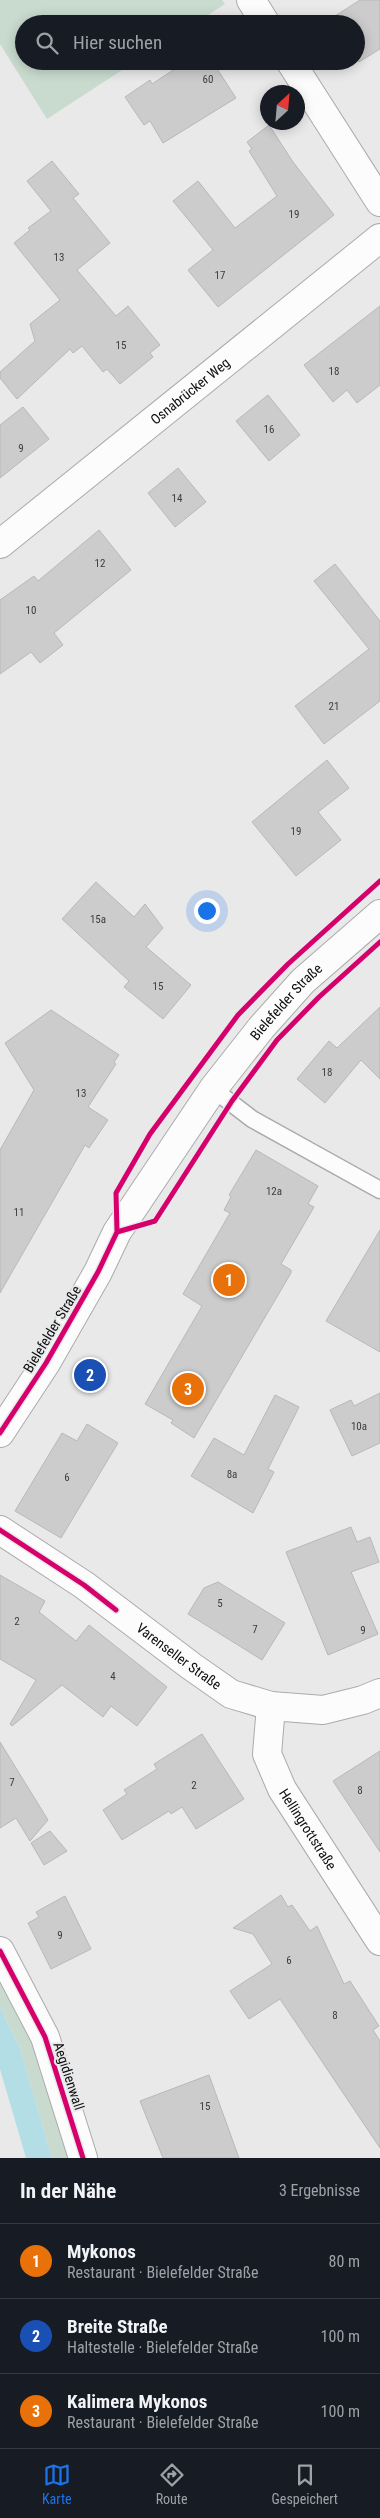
<!DOCTYPE html>
<html lang="de">
<head>
<meta charset="utf-8">
<style>
	:root { --surface:#171b24; --page:#242831; --text:#f1f3f6; --muted:#9ea1a6; --line:#363941; --accent:#1a73e8 }
	body { margin:0; font-family:"Roboto Condensed",sans-serif; background:var(--page); color:var(--text) }
	.compass { position:absolute; left:260px; top:85px; width:45px; height:45px; border-radius:50%; background:var(--surface); box-shadow:0 2px 12px #0003; rotate:26deg }
	.you { position:absolute; left:206px; top:910px; width:18px; height:18px; margin:-12px; border:4px solid #fff; border-radius:50%; background:#1a73e8; box-shadow:0 0 0 8px #1a73e833 }
	.badge { display:grid; place-items:center; width:32px; height:32px; border-radius:50%; background:var(--accent); color:#fff; font-size:16px; font-weight:700 }
	.pin { position:absolute; translate:-50% -50%; border:2px solid #fff; box-shadow:0 1px 5px #0006 }
	.list { margin:0; padding:0; list-style:none }
	h2 { display:flex; justify-content:space-between; align-items:center; height:65px; margin:0; padding:0 20px; font-size:21px }
	h2 small { font-size:16px; font-weight:400; color:var(--muted) }
	.list li { display:grid; grid-template-columns:32px 1fr auto; gap:15px; align-items:center; box-sizing:border-box; height:75px; padding:0 20px; border-top:1px solid var(--line) }
	.list b { display:block; font-size:19px; white-space:nowrap }
	.list p { margin:0; font-size:16px; white-space:nowrap; color:var(--muted) }
	.list em { font-size:16px; font-style:normal; color:var(--muted) }
	.icon { flex:none; width:28px; height:28px; fill:none; stroke:currentColor; stroke-width:2; stroke-linecap:round; stroke-linejoin:round }
	.map { position:relative; flex:none; width:380px; height:2158px; overflow:hidden }
	.search { position:absolute; background:var(--surface); box-shadow:0 2px 12px #0003; left:15px; right:15px; top:15px; height:55px; display:flex; align-items:center; gap:12px; box-sizing:border-box; padding:0 18px; border-radius:28px; color:var(--muted); font-size:19px }
	.sheet { height:290px; background:var(--surface) }
	nav { display:flex; justify-content:space-around; align-items:center; box-sizing:border-box; height:70px; border-top:1px solid var(--line); background:var(--surface); font-size:14px; color:var(--muted) }
	nav a { display:grid; justify-items:center; gap:2px }
	nav .on { color:var(--accent) }
	.map>svg:first-child { display:block }
	.green { fill:#c9dbce }
	.water { fill:#b4dee5 }
	.building { fill:#ccc; stroke:#b8b8b8 }
	.lines { fill:none; stroke-linecap:round; stroke-linejoin:round }
	.lane-casing { stroke:#ababac; stroke-width:19 }
	.street-casing { stroke:#ababac; stroke-width:30 }
	.secondary-casing { stroke:#ababac; stroke-width:30 }
	.lane { stroke:#fcfcfc; stroke-width:16 }
	.street { stroke:#fcfcfc; stroke-width:28 }
	.secondary { stroke:#fcfcfc; stroke-width:28 }
	.cycleway-casing { stroke:#e8e9ea; stroke-width:8 }
	.cycleway { stroke:#d6006c; stroke-width:5 }
	.labels { text-anchor:middle; stroke-width:4; stroke-linejoin:round; paint-order:stroke }
	.number-label { font-size:11px; fill:#3d3d3e }
	.street-label { font-size:14px; fill:#0d0d0e; stroke:#e8e9ea }
</style>
</head>
<body>
<div class="map">
<svg width="380" height="2158" viewBox="0 0 380 2158">
	<rect width="100%" height="100%" fill="#e9e9e9"/>
	<path class="green" d="M0 0H222L225 4 194 24H24V61H136L47 119 0 44Z
		M0 1969 38 2043 76 2158H52L20 2049 0 2007Z"/>
	<path class="water" d="M0 2007 20 2049 52 2158H26L0 2069Z"/>
	<path class="building" d="M360 0H380V49L359 62 356 57V24H335L332 18Z
		M187 61H212L236 98 163 143 150 121 144 125 125 97 150 80 152 84Z
		M269 125 293 162 334 215 218 307 188 270 213 250 173 201 198 181 235 228 277 196 249 151 252 149 247 142Z
		M52 161 79 194 73 198 110 243 77 270 116 316 128 306 160 345 150 353 153 357 120 384 107 369 103 372 82 346 73 353 70 349 17 399 0 378V372L35 341 30 324 60 300 14 243 30 230 28 228 51 211 27 181Z
		M380 306V385L357 403 347 390 333 402 304 365Z
		M268 395 300 435 269 461 236 421Z
		M23 407 49 439 0 478V425Z
		M178 468 206 502 175 527 148 493Z
		M99 530 131 570 54 633 63 645 40 663 31 652 0 674V600L34 576 38 581Z
		M335 564 380 621V701L324 744 295 706 369 649 314 581Z
		M327 760 349 788 318 812 341 840 296 876 252 822Z
		M96 882 134 917 145 904 163 928 146 947 191 985 163 1019 124 987 129 981 62 919Z
		M380 1007V1079L361 1060 325 1103 297 1079 329 1041 337 1048Z
		M51 1010 119 1055 114 1062 116 1064 88 1107 108 1120 89 1148 85 1145 0 1293V1150L34 1090 5 1043Z
		M256 1150 318 1186 308 1204 314 1207 281 1264 291 1270V1273L194 1438 171 1423 173 1420 145 1404 202 1306 183 1294 230 1213 224 1210 231 1197 229 1195Z
		M380 1230V1352L326 1321Z
		M380 1393V1443L352 1456 330 1410 351 1400 354 1406Z
		M275 1395 299 1407 268 1469 274 1472 253 1513 191 1476 214 1438 244 1455Z
		M87 1424 118 1443 61 1538 15 1511 62 1433 77 1441Z
		M351 1527 357 1542 370 1537 379 1562 351 1572 378 1634 328 1655 286 1552Z
		M0 1575 45 1601 39 1612 76 1641 89 1625 167 1687 137 1726 111 1706 103 1717 62 1685 12 1726 10 1724 36 1680 0 1659Z
		M218 1582 285 1623 262 1660 188 1614 204 1588Z
		M202 1734 244 1799 196 1829 182 1807 171 1814 169 1811 122 1840 103 1810 127 1794 124 1790 157 1769 154 1764Z
		M0 1742 48 1820 30 1841 16 1818 0 1828Z
		M380 1751V1852L333 1781Z
		M50 1831 67 1851 44 1865 31 1843Z
		M281 1895 288 1907 292 1905 310 1931 317 1926 344 1984 350 1981 379 2026 373 2030 380 2041V2148L280 1999 249 2019 230 1991 272 1964 253 1934 233 1928Z
		M65 1896 91 1949 51 1969 28 1923 39 1917 36 1912Z
		M209 2075 239 2158H163L140 2101Z"/>
	<g class="lines">
		<defs>
			<path id="lane" d="M213 1089 252 1119 380 1190"/>
			<g id="street">
				<path d="M251 0 266 24"/>
				<path d="M290 61 380 202"/>
				<path id="s1" d="M0 544 380 238"/>
				<path id="s2" d="M0 1530 84 1585 191 1666 231 1694 271 1706 323 1710 363 1700 380 1693"/>
				<path id="s3" d="M271 1706 267 1754 282 1789 380 1941"/>
				<path d="M0 1951 45 2037 83 2158"/>
			</g>
			<g id="secondary">
				<path id="s4" d="M0 1433 46 1363 98 1272 117 1232 213 1089 261 1028 303 981 380 914"/>
			</g>
		</defs>
		<use href="#lane" class="lane-casing"/>
		<use href="#street" class="street-casing"/>
		<use href="#secondary" class="secondary-casing"/>
		<use href="#lane" class="lane"/>
		<use href="#street" class="street"/>
		<use href="#secondary" class="secondary"/>
		<defs>
			<path id="cycleway" d="M117 1232 155 1221 232 1101 277 1040 319 997 380 942
				M0 1433 46 1363 98 1272 117 1232 116 1193 150 1134 238 1015 288 964 380 881
				M0 1530 84 1585 116 1610
				M0 1951 45 2037 83 2158"/>
		</defs>
		<use href="#cycleway" class="cycleway-casing"/>
		<use href="#cycleway" class="cycleway"/>
	</g>
	<g class="labels">
		<g class="number-label">
			<text x="208" y="83">60</text>
			<text x="294" y="218">19</text>
			<text x="59" y="261">13</text>
			<text x="220" y="279">17</text>
			<text x="121" y="349">15</text>
			<text x="334" y="375">18</text>
			<text x="269" y="433">16</text>
			<text x="21" y="452">9</text>
			<text x="177" y="502">14</text>
			<text x="100" y="567">12</text>
			<text x="31" y="614">10</text>
			<text x="334" y="710">21</text>
			<text x="296" y="835">19</text>
			<text x="98" y="923">15a</text>
			<text x="158" y="990">15</text>
			<text x="327" y="1076">18</text>
			<text x="81" y="1097">13</text>
			<text x="274" y="1195">12a</text>
			<text x="19" y="1216">11</text>
			<text x="359" y="1430">10a</text>
			<text x="232" y="1478">8a</text>
			<text x="67" y="1481">6</text>
			<text x="220" y="1607">5</text>
			<text x="17" y="1625">2</text>
			<text x="255" y="1633">7</text>
			<text x="363" y="1634">9</text>
			<text x="113" y="1680">4</text>
			<text x="12" y="1786">7</text>
			<text x="194" y="1789">2</text>
			<text x="360" y="1794">8</text>
			<text x="60" y="1939">9</text>
			<text x="289" y="1964">6</text>
			<text x="335" y="2019">8</text>
			<text x="205" y="2110">15</text>
		</g>
		<g class="street-label">
			<text dy="5" stroke="none"><textPath href="#s1" startOffset="244">Osnabrücker Weg</textPath></text>
			<text dy="5" stroke="none"><textPath href="#s4" startOffset="519">Bielefelder Straße</textPath></text>
			<text transform="translate(52 1329) rotate(-59)" y="5">Bielefelder Straße</text>
			<text dy="5" stroke="none"><textPath href="#s2" startOffset="219">Varenseller Straße</textPath></text>
			<text dy="5" stroke="none"><textPath href="#s3" startOffset="134">Hellingrottstraße</textPath></text>
			<text transform="translate(69 2076) rotate(72)" y="5">Aegidienwall</text>
		</g>
	</g>
</svg>
<svg class="compass" viewBox="-18 -18 36 36"><path d="M0-13l5 13h-10z" fill="#e53935"/><path d="M0 13l5-13h-10z" fill="#9ea1a6"/></svg>
<div class="you"></div>
<div class="pin badge" style="left:229px;top:1280px;background:#e8710a">1</div>
<div class="pin badge" style="left:90px;top:1375px;background:#1a4fb4">2</div>
<div class="pin badge" style="left:188px;top:1389px;background:#e8710a">3</div>
<div class="search"><svg class="icon" aria-label="search" viewBox="0 0 24 24"><circle cx="10" cy="10" r="6"/><path d="M15 15l6 6"/></svg>Hier suchen</div>
</div>
<section class="sheet">
<h2>In der Nähe<small>3 Ergebnisse</small></h2>
<ul class="list">
<li><span class="badge" style="background:#e8710a">1</span><div><b>Mykonos</b><p>Restaurant · Bielefelder Straße</p></div><em>80 m</em></li>
<li><span class="badge" style="background:#1a4fb4">2</span><div><b>Breite Straße</b><p>Haltestelle · Bielefelder Straße</p></div><em>100 m</em></li>
<li><span class="badge" style="background:#e8710a">3</span><div><b>Kalimera Mykonos</b><p>Restaurant · Bielefelder Straße</p></div><em>100 m</em></li>
</ul>
</section>
<nav>
<a class="on"><svg class="icon" aria-label="map" viewBox="0 0 24 24"><path d="M3 6l6-2 6 2 6-2v14l-6 2-6-2-6 2zM9 4v14M15 6v14"/></svg>Karte</a>
<a><svg class="icon" aria-label="directions" viewBox="0 0 24 24"><path d="M12 3l9 9-9 9-9-9zM9 14v-3h6M13 9l2 2-2 2"/></svg>Route</a>
<a><svg class="icon" aria-label="saved" viewBox="0 0 24 24"><path d="M7 4h10v16l-5-4-5 4z"/></svg>Gespeichert</a>
</nav>
</body>
</html>
